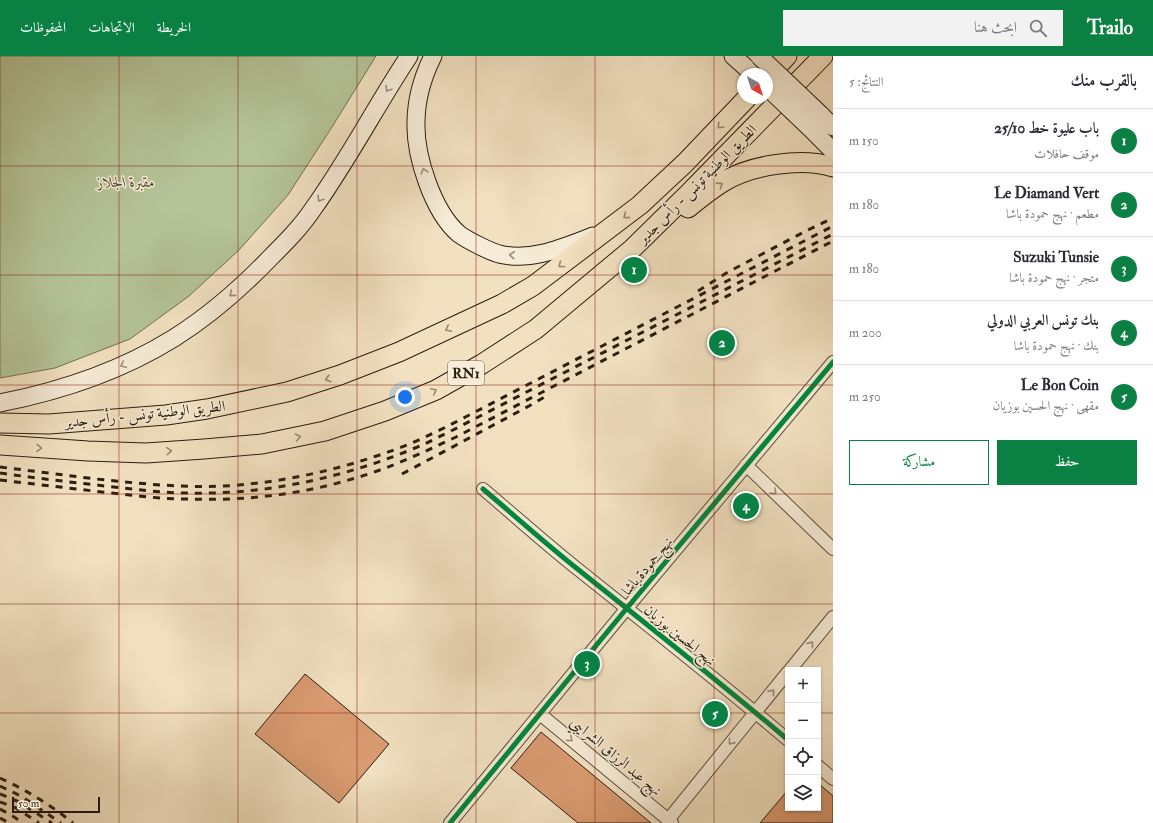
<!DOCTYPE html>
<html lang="ar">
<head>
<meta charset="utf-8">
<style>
	:root { --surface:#fff; --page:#f2f2f3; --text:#2b2b33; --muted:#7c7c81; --line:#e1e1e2; --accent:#0b8043 }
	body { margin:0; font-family:"IM FELL Double Pica",Amiri,serif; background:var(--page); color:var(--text); direction:rtl }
	.controls { position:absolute; right:12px; bottom:12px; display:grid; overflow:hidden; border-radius:0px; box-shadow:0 1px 3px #0004 }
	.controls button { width:36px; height:36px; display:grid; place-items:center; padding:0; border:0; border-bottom:1px solid var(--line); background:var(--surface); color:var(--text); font:20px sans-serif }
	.compass { position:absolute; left:737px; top:12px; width:36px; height:36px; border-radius:50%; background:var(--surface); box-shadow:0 1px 3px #0004; rotate:141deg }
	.scale { position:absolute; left:12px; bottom:10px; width:88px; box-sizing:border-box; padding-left:4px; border:2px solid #2b1d10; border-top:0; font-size:11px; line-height:14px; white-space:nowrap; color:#2b1d10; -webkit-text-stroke:3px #f7ecd7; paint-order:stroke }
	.you { position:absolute; left:405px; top:341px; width:14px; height:14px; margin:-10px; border:3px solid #fff; border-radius:50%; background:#1a73e8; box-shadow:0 0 0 6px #1a73e833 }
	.badge { display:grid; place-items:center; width:26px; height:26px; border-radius:50%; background:var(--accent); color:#fff; font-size:13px; font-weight:700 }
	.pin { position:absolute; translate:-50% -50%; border:2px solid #fff; box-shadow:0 1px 4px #0006 }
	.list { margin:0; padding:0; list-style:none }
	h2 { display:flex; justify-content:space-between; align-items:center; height:52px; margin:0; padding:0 16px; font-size:17px }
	h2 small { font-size:13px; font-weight:400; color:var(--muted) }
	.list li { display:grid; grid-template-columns:26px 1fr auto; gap:12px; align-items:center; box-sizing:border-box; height:64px; padding:0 16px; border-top:1px solid var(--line) }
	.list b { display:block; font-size:15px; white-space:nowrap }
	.list p { margin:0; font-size:13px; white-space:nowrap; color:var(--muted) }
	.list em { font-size:13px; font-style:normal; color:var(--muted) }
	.actions { display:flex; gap:8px; padding:12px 16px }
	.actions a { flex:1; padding:9px 0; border:1px solid var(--accent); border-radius:0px; text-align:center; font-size:14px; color:var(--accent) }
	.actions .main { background:var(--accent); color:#fff }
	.icon { flex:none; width:22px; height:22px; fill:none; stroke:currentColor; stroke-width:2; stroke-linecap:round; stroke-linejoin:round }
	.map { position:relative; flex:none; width:833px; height:767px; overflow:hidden; direction:ltr }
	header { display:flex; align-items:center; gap:24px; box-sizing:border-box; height:56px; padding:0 20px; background:var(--accent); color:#fff }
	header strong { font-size:19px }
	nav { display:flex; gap:22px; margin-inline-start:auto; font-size:14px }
	.search { width:280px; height:36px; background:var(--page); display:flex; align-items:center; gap:10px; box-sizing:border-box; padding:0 14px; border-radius:0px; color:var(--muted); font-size:15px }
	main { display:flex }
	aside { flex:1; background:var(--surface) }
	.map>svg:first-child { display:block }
	.green { fill:#b4c498; stroke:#707054 }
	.building { fill:#da9b71; stroke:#2b1d10 }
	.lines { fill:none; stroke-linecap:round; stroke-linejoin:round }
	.street-casing { stroke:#5d4e3c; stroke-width:14 }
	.secondary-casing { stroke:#2b1d10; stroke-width:19 }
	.primary-casing { stroke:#2b1d10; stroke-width:21 }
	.street { stroke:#f7ecd7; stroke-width:12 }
	.secondary { stroke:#f7ecd7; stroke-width:17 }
	.primary { stroke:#f2e1c1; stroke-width:19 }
	.rail { stroke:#2b1d10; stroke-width:3; stroke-dasharray:7 7; stroke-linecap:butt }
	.secondary-bridge-casing { stroke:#2b1d10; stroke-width:19; stroke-linecap:butt }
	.secondary-bridge { stroke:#f7ecd7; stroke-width:17 }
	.cycleway-casing { stroke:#f7ecd7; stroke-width:8 }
	.cycleway { stroke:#00873e; stroke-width:5 }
	.oneway { stroke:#9b8f7d }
	.oneway2 { stroke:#988971 }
	.grid { fill:none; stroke:#8f2418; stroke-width:1; stroke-opacity:0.55 }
	.labels { text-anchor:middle; stroke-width:3; stroke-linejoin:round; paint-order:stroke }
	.shield { fill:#f7ecd7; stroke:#685b4c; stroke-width:1 }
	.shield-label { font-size:14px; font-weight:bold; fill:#2b1d10 }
	.park-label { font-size:15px; font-style:italic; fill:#544f39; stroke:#f7ecd7 }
	.street-label { font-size:15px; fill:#2b1d10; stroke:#f7ecd7 }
</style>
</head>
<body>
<header>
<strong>Trailo</strong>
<div class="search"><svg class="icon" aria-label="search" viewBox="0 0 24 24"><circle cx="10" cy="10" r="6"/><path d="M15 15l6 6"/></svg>ابحث هنا</div>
<nav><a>الخريطة</a><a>الاتجاهات</a><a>المحفوظات</a></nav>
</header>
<main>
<aside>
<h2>بالقرب منك<small>النتائج: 5</small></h2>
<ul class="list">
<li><span class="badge">1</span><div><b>باب عليوة خط 25/10</b><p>موقف حافلات</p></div><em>150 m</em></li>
<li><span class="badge">2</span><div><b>Le Diamand Vert</b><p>مطعم · نهج حمودة باشا</p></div><em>180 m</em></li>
<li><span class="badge">3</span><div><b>Suzuki Tunsie</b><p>متجر · نهج حمودة باشا</p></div><em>180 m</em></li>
<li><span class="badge">4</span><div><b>بنك تونس العربي الدولي</b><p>بنك · نهج حمودة باشا</p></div><em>200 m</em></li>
<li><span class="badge">5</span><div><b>Le Bon Coin</b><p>مقهى · نهج الحسين بوزيان</p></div><em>250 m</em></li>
</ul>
<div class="actions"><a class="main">حفظ</a><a>مشاركة</a></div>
</aside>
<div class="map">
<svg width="833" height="767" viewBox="0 0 833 767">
	<rect width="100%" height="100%" fill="#f2e1c1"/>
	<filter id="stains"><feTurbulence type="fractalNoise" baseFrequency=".005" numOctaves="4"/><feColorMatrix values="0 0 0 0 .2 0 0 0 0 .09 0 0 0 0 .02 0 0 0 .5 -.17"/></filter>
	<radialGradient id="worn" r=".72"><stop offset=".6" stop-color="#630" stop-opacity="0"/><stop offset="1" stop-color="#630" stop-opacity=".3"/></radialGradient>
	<path class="green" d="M0 0H376L332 71 288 139 239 194 189 240 130 283 55 312 0 322Z"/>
	<path class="building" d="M305 618 389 688 339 747 255 678Z
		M541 676 651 767H578L511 712Z
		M818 727 833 740V767H760L788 734V752H818Z"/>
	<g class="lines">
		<defs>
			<path id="street" d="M746 409 833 493
				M483 433C515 460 547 489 580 515 650 571 720 626 788 684
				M790 614 833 561
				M540 658 672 767
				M818 710 833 723
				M668 764 788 616
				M450 767 627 552 833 306"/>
			<path id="secondary" d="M433 0C423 20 416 44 416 67 415 100 433 156 459 178 467 184 489 195 499 198 531 206 564 191 593 180
				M733 0 753 18
				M821 59 833 71
				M809 71 833 95
				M0 347C61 335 121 315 174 282 209 260 241 232 269 203 285 187 301 171 313 153 348 104 376 50 409 0"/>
			<path id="primary" d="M767 21 787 0
				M688 152C699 143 710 134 723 126 751 109 801 101 833 111
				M0 367 49 368 166 359 207 353 287 336 340 319 399 296 502 248 533 230 640 149 685 107 747 42
				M0 389 88 395 146 397 204 393 262 388 325 375 385 355 436 334 482 308 536 273 632 193 687 139 823 0"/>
		</defs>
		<use href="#street" class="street-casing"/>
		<use href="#secondary" class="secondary-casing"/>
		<use href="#primary" class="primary-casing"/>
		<use href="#street" class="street"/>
		<use href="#secondary" class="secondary"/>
		<use href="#primary" class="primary"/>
		<path class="rail" d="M698 235 728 216 806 175 833 162
			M0 411C32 415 64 419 96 423 144 428 191 433 239 429 298 424 357 409 412 387 425 381 438 375 450 369L833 170
			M0 417C35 422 70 426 105 430 133 433 160 437 187 437 265 439 343 422 415 392 428 387 440 380 453 374L833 178
			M402 418 529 350 548 339
			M0 424C34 428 68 432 102 436 131 439 159 443 187 443 242 445 299 439 352 423 388 413 422 397 456 381L833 185
			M0 722C26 734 51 749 73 767
			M0 730 21 740 61 767
			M0 738 17 745 52 767
			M0 746 16 752 39 767
			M0 753 11 759 23 767
			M0 762 9 767"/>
		<defs>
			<path id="secondary-bridge" d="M759 0 821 59
				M767 31 809 71"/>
		</defs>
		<use href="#secondary-bridge" class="secondary-bridge-casing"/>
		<use href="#secondary-bridge" class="secondary-bridge"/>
		<defs>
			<path id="cycleway" d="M483 433C515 460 547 489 580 515 650 571 720 626 788 684
				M450 767 627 552 833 306"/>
		</defs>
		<use href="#cycleway" class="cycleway-casing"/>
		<use href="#cycleway" class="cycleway"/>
	</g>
	<defs><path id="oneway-chevron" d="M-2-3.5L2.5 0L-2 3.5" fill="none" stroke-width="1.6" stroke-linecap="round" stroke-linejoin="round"/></defs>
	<g class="oneway">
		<use href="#oneway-chevron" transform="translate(388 33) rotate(122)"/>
		<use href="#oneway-chevron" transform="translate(424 115) rotate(-107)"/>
		<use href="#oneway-chevron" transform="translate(320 143) rotate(123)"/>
		<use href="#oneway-chevron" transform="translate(512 199) rotate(-174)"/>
		<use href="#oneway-chevron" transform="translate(232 238) rotate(140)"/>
		<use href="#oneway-chevron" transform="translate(123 309) rotate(155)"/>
		<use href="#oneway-chevron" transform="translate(774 436) rotate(44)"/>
		<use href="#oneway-chevron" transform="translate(811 588) rotate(-51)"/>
		<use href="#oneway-chevron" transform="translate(772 636) rotate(-51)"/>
		<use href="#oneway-chevron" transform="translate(570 683) rotate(40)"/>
		<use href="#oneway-chevron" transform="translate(731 686) rotate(129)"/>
	</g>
	<g class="oneway2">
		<use href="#oneway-chevron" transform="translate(720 70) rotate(133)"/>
		<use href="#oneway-chevron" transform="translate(720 129) rotate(-33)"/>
		<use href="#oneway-chevron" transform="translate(626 160) rotate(143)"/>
		<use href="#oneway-chevron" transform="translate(561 209) rotate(143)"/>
		<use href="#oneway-chevron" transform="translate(448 273) rotate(155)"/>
		<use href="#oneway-chevron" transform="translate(328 323) rotate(162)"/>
		<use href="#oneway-chevron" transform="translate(434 335) rotate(-25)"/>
		<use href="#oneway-chevron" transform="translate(298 381) rotate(-12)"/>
		<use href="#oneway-chevron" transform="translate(39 392) rotate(4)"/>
		<use href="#oneway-chevron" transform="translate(169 395) rotate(-3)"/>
	</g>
	<path class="grid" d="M119 0V767M238 0V767M357 0V767M476 0V767M595 0V767M714 0V767M0 110H833M0 219H833M0 329H833M0 438H833M0 548H833M0 657H788M818 657H833"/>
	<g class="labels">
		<rect class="shield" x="448" y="305" width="36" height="24" rx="3"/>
		<g class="shield-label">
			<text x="466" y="322">RN1</text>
		</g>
		<g class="park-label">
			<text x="126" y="131">مقبرة الجلاز</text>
		</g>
		<g class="street-label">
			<text transform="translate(697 128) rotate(-45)" y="5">الطريق الوطنية تونس - رأس جدير</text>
			<text transform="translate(145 358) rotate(-6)" y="5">الطريق الوطنية تونس - رأس جدير</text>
			<text transform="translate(647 510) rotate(-50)" y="5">نهج حمودة باشا</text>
			<text transform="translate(680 579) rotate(39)" y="5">نهج الحسين بوزيان</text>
			<text transform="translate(616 700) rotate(40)" y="5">نهج عبد الرزاق الشرايبي</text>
		</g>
	</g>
	<rect width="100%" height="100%" filter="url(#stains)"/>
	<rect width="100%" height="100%" fill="url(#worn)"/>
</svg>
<div class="controls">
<button>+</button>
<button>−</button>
<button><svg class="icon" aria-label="locate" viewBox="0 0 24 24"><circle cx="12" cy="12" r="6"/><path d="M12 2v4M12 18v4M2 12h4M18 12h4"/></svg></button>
<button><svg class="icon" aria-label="layers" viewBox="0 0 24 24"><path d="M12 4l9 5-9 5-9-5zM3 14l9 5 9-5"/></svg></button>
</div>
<svg class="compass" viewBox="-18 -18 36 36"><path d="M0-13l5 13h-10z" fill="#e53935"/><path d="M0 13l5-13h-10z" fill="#7c7c81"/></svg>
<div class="scale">50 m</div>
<div class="you"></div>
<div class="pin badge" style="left:634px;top:214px">1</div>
<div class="pin badge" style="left:722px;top:287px">2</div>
<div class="pin badge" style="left:587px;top:608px">3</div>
<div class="pin badge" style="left:746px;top:450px">4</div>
<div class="pin badge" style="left:715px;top:658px">5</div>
</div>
</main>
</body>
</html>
